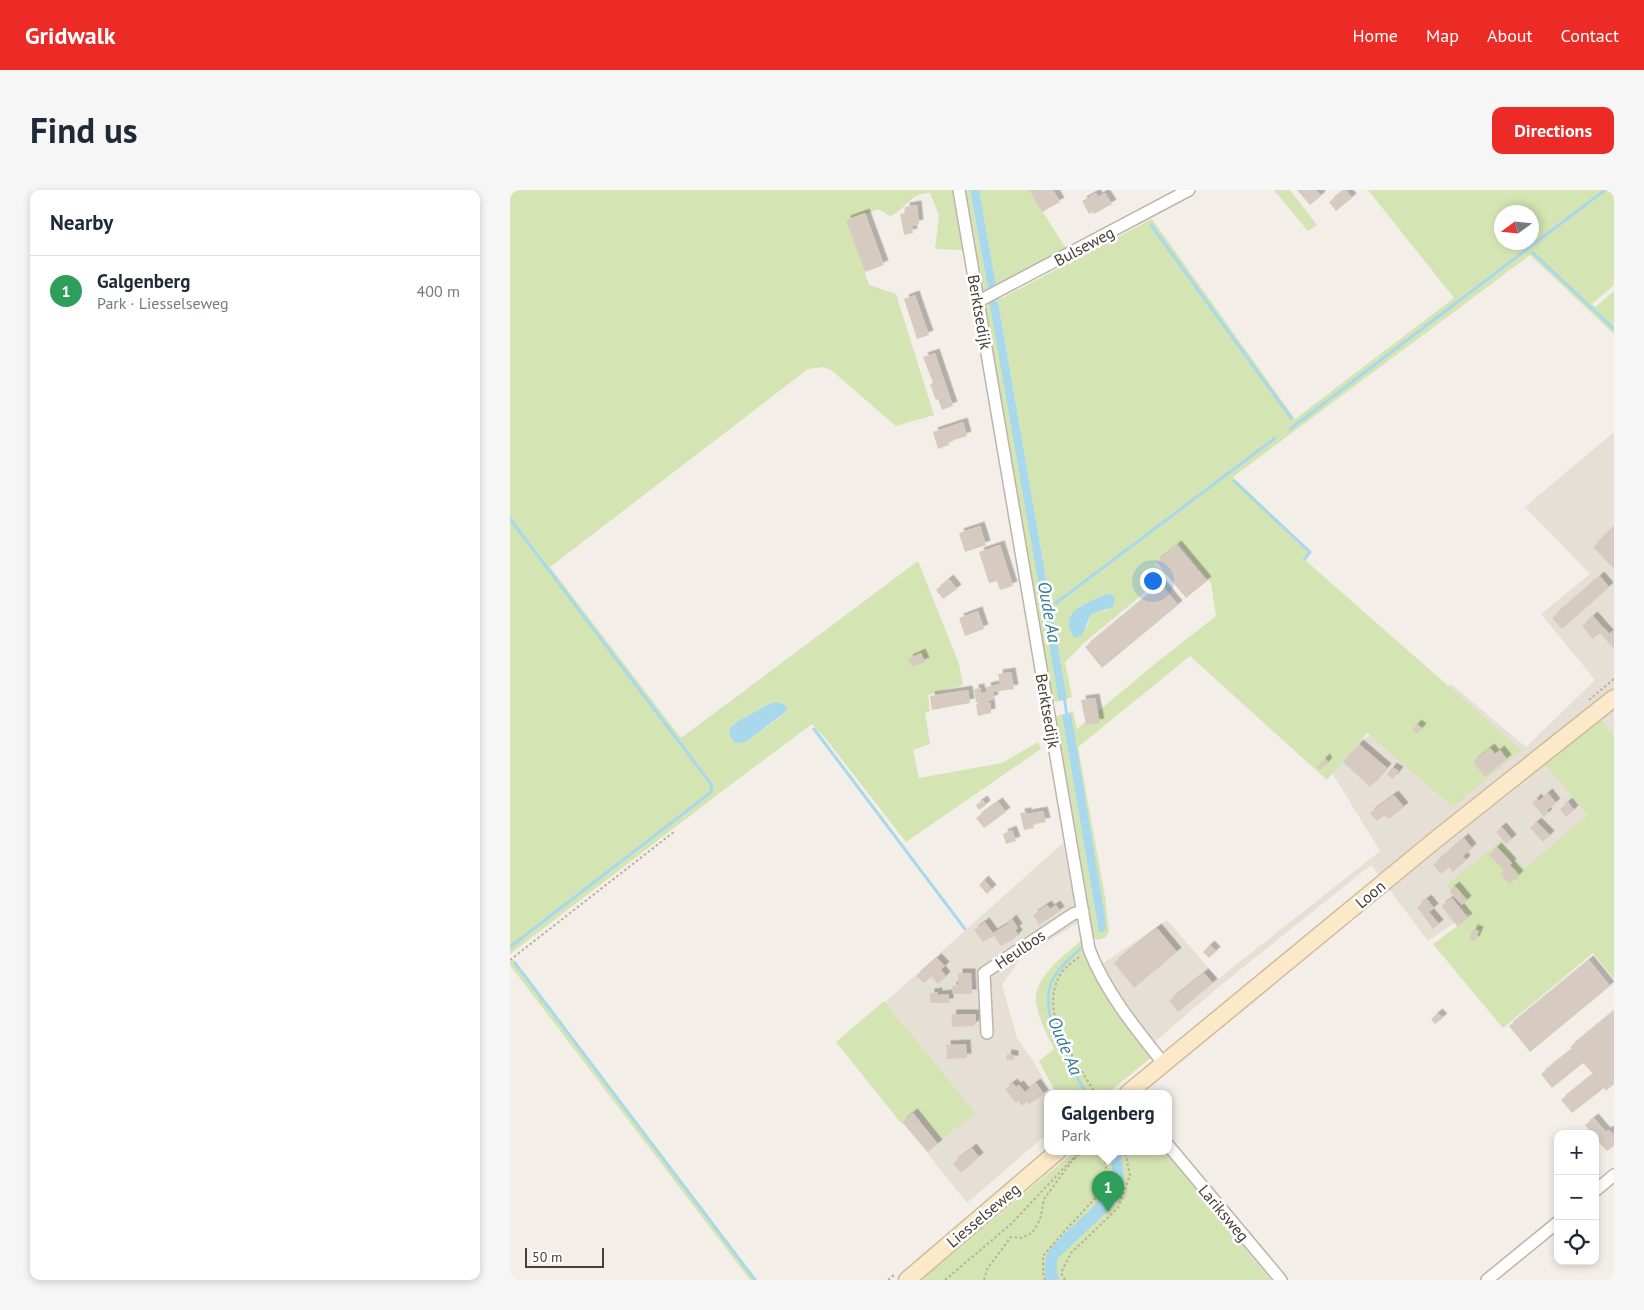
<!DOCTYPE html>
<html lang="en">
<head>
<meta charset="utf-8">
<style>
	:root { --surface:#fff; --page:#f6f6f7; --text:#1f2937; --muted:#747a83; --line:#e0e1e3; --accent:#ec2a26 }
	body { margin:0; font-family:"PT Sans",sans-serif; background:var(--page); color:var(--text) }
	.controls { position:absolute; right:15px; bottom:15px; display:grid; overflow:hidden; border-radius:10px; box-shadow:0 2px 8px #0003 }
	.controls button { width:45px; height:45px; display:grid; place-items:center; padding:0; border:0; border-bottom:1px solid var(--line); background:var(--surface); color:var(--text); font:25px sans-serif }
	.compass { position:absolute; left:984px; top:15px; width:45px; height:45px; border-radius:50%; background:var(--surface); box-shadow:0 2px 8px #0003; rotate:255deg }
	.scale { position:absolute; left:15px; bottom:12px; width:79px; box-sizing:border-box; padding-left:5px; border:2px solid #463e37; border-top:0; font-size:14px; line-height:18px; white-space:nowrap; color:#463e37; -webkit-text-stroke:4px #fff; paint-order:stroke }
	.you { position:absolute; left:642px; top:390px; width:18px; height:18px; margin:-12px; border:4px solid #fff; border-radius:50%; background:#1a73e8; box-shadow:0 0 0 8px #1a73e833 }
	.badge { display:grid; place-items:center; width:32px; height:32px; border-radius:50%; background:var(--accent); color:#fff; font-size:16px; font-weight:700 }
	.pin { position:absolute; translate:-50% -41px; filter:drop-shadow(0 1px 2px #0008) }
	.pin::after { content:''; position:absolute; top:26px; width:18px; height:15px; background:inherit; clip-path:polygon(0 0,100% 0,50% 100%) }
	.popup { position:absolute; left:534px; top:900px; width:128px; height:65px; box-sizing:border-box; display:grid; place-content:center; border-radius:10px; background:var(--surface); filter:drop-shadow(0 1px 4px #0005); font-size:16px; white-space:nowrap; color:var(--muted) }
	.popup b { font-size:19px; color:var(--text) }
	.popup::after { content:''; position:absolute; left:50%; top:100%; margin-left:-10px; border:10px solid transparent; border-top-color:var(--surface) }
	.list { margin:0; padding:0; list-style:none }
	h2 { display:flex; justify-content:space-between; align-items:center; height:65px; margin:0; padding:0 20px; font-size:21px }
	h2 small { font-size:16px; font-weight:400; color:var(--muted) }
	.list li { display:grid; grid-template-columns:32px 1fr auto; gap:15px; align-items:center; box-sizing:border-box; height:70px; padding:0 20px; border-top:1px solid var(--line) }
	.list b { display:block; font-size:19px; white-space:nowrap }
	.list p { margin:0; font-size:16px; white-space:nowrap; color:var(--muted) }
	.list em { font-size:16px; font-style:normal; color:var(--muted) }
	.icon { flex:none; width:28px; height:28px; fill:none; stroke:currentColor; stroke-width:2; stroke-linecap:round; stroke-linejoin:round }
	.map { position:relative; flex:none; width:1104px; height:1090px; overflow:hidden; border-radius:10px }
	header { display:flex; align-items:center; gap:30px; box-sizing:border-box; height:70px; padding:0 25px; background:var(--accent); color:#fff }
	header strong { font-size:24px }
	nav { display:flex; gap:28px; margin-inline-start:auto; font-size:18px }
	.intro { display:flex; align-items:center; justify-content:space-between; box-sizing:border-box; height:120px; padding:0 30px }
	h1 { margin:0; font-size:35px }
	.button { padding:12px 22px; border-radius:10px; background:var(--accent); color:#fff; font-size:18px; font-weight:700 }
	main { display:flex; gap:30px; padding:0 30px }
	aside { flex:1; background:var(--surface); border-radius:10px; box-shadow:0 2px 8px #0003 }
	.map>svg:first-child { display:block }
	.residential { fill:#e6dfd6 }
	.green { fill:#d4e4b3; fill-rule:evenodd }
	.water { fill:#a8d8ec }
	.lines { fill:none; stroke-linecap:round; stroke-linejoin:round }
	.stream { stroke:#a8d8ec; stroke-width:3 }
	.building { fill:#d7cbc1; filter:url(#shadow) }
	.street-casing { stroke:#beb4ab; stroke-width:14 }
	.secondary-casing { stroke:#d0bb9a; stroke-width:19 }
	.path { stroke:#beae9d; stroke-width:2; stroke-dasharray:2.5 2.5; stroke-linecap:butt }
	.street { stroke:#fff; stroke-width:11 }
	.secondary { stroke:#fbe9c9; stroke-width:16 }
	.labels { text-anchor:middle; stroke-width:5; stroke-linejoin:round; paint-order:stroke }
	.street-label { font-size:16px; fill:#463e37; stroke:#fff }
	.water-label { font-size:18px; font-style:italic; fill:#337c9c; stroke:#fff }
</style>
</head>
<body>
<header>
<strong>Gridwalk</strong>
<nav><a>Home</a><a>Map</a><a>About</a><a>Contact</a></nav>
</header>
<div class="intro"><h1>Find us</h1><a class="button">Directions</a></div>
<main>
<aside>
<h2>Nearby<small></small></h2>
<ul class="list">
<li><span class="badge" style="background:#2e9e5b">1</span><div><b>Galgenberg</b><p>Park · Liesselseweg</p></div><em>400 m</em></li>
</ul>
</aside>
<div class="map">
<svg width="1104" height="1090" viewBox="0 0 1104 1090">
	<defs>
		<filter id="shadow"><feDropShadow dx="4.5" dy="-4.5" stdDeviation="0" flood-color="#0004"/></filter>
	</defs>
	<rect width="100%" height="100%" fill="#f3eee8"/>
	<path class="residential" d="M1104 242V631L1026 677 918 751 861 675 711 795 585 903H576L639 849 589 776 657 730 708 789 870 661 816 573 941 494 1016 557 1085 490 1031 424 1080 384 1015 317Z
		M553 653 569 732 510 769 492 795 507 848 524 872 541 903H538V943L457 1013 390 929 373 814Z"/>
	<path class="green" d="M0 0H443L453 60 425 59 429 25 420 3C400 2 395 21 380 26L368 19 338 31 359 95 386 104 424 225 386 236 321 180 313 177 298 179 40 377 171 548 408 371 449 474 453 495 418 505 420 521 415 522 420 554 403 560 409 588 492 573 528 552 531 559 396 652 316 549 302 534 211 602 0 764ZM263 512 274 514 278 521 236 552 230 530Z
		M452 0H460L478 98 486 95 469 0H519L557 60 477 103 472 100 468 93Z
		M764 0H780L807 35 798 41Z
		M858 0H1104V95L1082 114 1085 117 1104 101V144L1020 65 723 287 801 362 795 370 1011 560 943 617 857 543 817 590 680 466 568 557 595 707 599 742 595 748 587 750 581 744 545 531 547 526 563 521 567 539 651 469 706 426 701 393 668 353 645 374 657 384 574 453 555 472 562 507 546 512 542 510 473 121C476 110 482 110 492 108L642 29 785 229 944 108ZM992 22H1022V52H992ZM485 111 488 112 557 509ZM597 404H602L597 420 581 424 576 439 568 417ZM560 523 594 721 589 742 552 525Z
		M1090 528 1104 546V789L1083 763 993 838 923 754 961 726 936 695 991 651 1014 679 1078 625 1034 573Z
		M573 749 644 865 598 903H546L529 871 544 859C537 844 528 828 526 812 523 787 557 763 573 749Z
		M3 769 247 1090H240L0 775V772Z
		M374 811 466 924 431 949 407 920 391 933 326 852Z
		M565 961H655L761 1090H411Z"/>
	<path class="water" d="M460 0H469L486 95 478 98Z
		M485 111 488 112 557 509 549 511 480 115 481 112Z
		M597 404H602L605 409 603 417 581 424 572 445 565 448C545 422 579 412 597 404Z
		M263 512 274 514 278 520 236 552 225 553 219 545 221 537 230 530Z
		M561 523 594 721 596 738 593 742H589L552 525Z
		M599 961H611L614 990 610 1002 604 1015 548 1068C546 1076 546 1083 550 1090H536C535 1083 533 1075 536 1067 538 1061 543 1056 547 1052 562 1035 595 1011 601 991 604 982 601 970 599 961Z"/>
	<g class="lines">
		<path class="stream" d="M641 35 781 228
			M1023 63 1104 139
			M780 239 1095 0
			M724 291 800 362 795 369
			M0 329 201 594 202 599 200 603 0 757
			M546 413 765 248
			M554 506 557 527
			M304 539 455 739
			M570 759C560 769 548 778 542 791 527 825 560 873 576 903
			M5 773 245 1090"/>
	</g>
	<path class="building" d="M519 0H543L550 12 532 22Z
		M787 0H806L811 6 800 15Z
		M834 0H836L842 8 826 21 819 12Z
		M586 3 588 7 595 3 602 14 584 24 583 22 579 24 572 11Z
		M407 15 409 34 402 36 403 43 394 45 390 24 396 23 395 17Z
		M355 23 374 75 355 82 336 30Z
		M405 105 419 145 407 149 394 109Z
		M425 163 443 216 432 220 428 209 426 210 420 194 423 193 413 167Z
		M453 232 457 246 438 252 439 255 428 259 423 242Z
		M470 336 476 355 455 362 449 343Z
		M1104 336V379L1083 357Z
		M490 355 503 396 490 400 487 391 479 393 469 362Z
		M667 355 697 391 676 408 646 372Z
		M1090 386 1099 397 1052 439 1042 428Z
		M439 389 447 399 433 409 426 400Z
		M651 394 668 415 592 478 575 457Z
		M468 421 474 439 455 446 449 428Z
		M1083 426 1099 444 1104 440V457L1103 458 1090 443 1083 449 1072 436Z
		M411 463 415 472 402 477 398 469Z
		M501 482 504 499 483 502 484 509 478 511V512H480L481 523 468 526 466 514H468L467 512H466L464 499 470 498 471 503 477 502 476 497 490 494 488 484Z
		M458 500 460 513 422 520 420 506Z
		M585 508 590 533 576 535 571 510Z
		M907 534 912 538 906 544 902 540Z
		M849 554 877 578 860 597 833 572Z
		M980 558 985 564 990 560 997 569 975 587 963 572Z
		M815 568 818 572 810 580 807 577Z
		M882 577 889 581 883 589 877 585Z
		M1038 603 1046 613 1036 621 1038 623 1034 627 1022 613 1027 608 1029 611Z
		M884 605 894 617 879 629 875 625 867 631 860 623Z
		M473 610 476 615 469 620 466 615Z
		M488 612 496 622 474 638 466 628Z
		M1058 612 1064 620 1056 627 1050 619Z
		M533 621 536 632 523 634 524 638 514 640 510 623 517 622V624Z
		M1027 632 1040 645 1033 652 1020 638Z
		M992 637 1002 649 996 654 986 642Z
		M502 640 506 651 496 654 493 644Z
		M954 648 962 658 953 666 956 670 943 682 939 677 931 684 923 675Z
		M987 657 1002 673 1000 675 1009 685 1000 694 990 684 994 680 979 665Z
		M474 690 482 699 477 704 469 695Z
		M945 696 957 710 952 715 939 701Z
		M942 708 958 728 948 737 931 716Z
		M917 709 924 718 919 722 929 734 923 739 907 717Z
		M537 715 540 719 546 715 550 721 529 735 523 725Z
		M502 729 508 738 505 740 508 744 504 749 491 756 484 746 473 752 464 740 475 732 483 743 496 735Z
		M647 738 667 762 624 798 604 773Z
		M963 739 969 741 965 751 959 749Z
		M700 755 706 761 699 768 693 762Z
		M427 768 435 776 431 780 436 786 428 794 421 786 414 793 406 786Z
		M1079 770 1100 796 1020 862 999 836Z
		M448 783H461L462 804H443L442 796 448 795Z
		M694 783 703 793 668 822 659 811Z
		M428 802V805L439 804V813H420V803Z
		M1104 821V894L1096 901 1094 898 1062 923 1051 910 1083 884 1073 873 1042 898 1031 884 1062 859 1060 857Z
		M928 823 933 828 925 834 921 829Z
		M442 824H466V834H464V836L442 837V831H441Z
		M456 854 457 868 437 869 436 855Z
		M497 864 504 865V870H496Z
		M503 893 506 897 509 895 515 902 526 893 534 904 519 914 517 912 512 916 509 911 506 913 495 899Z
		M403 923 428 954 418 962 392 932Z
		M1084 928 1096 942 1099 940 1103 944 1104 943V956L1097 961 1085 948V944H1082L1075 935Z
		M462 958 469 967 451 983 443 973Z"/>
	<g class="lines">
		<defs>
			<path id="street" d="M449 0 579 759C595 801 625 838 654 874
				M469 111 679 0
				M477 843 474 783 563 724 573 721
				M658 955 771 1090
				M1085 1001 1104 985
				M977 1090 1048 1032"/>
			<path id="secondary" d="M618 903 924 651 1104 508
				M397 1090 548 961"/>
		</defs>
		<use href="#street" class="street-casing"/>
		<use href="#secondary" class="secondary-casing"/>
		<path class="path" d="M1079 510 1104 489
			M569 767C564 771 557 776 552 782 525 822 566 869 585 903
			M0 770 165 641
			M378 1090 385 1084
			M435 1090 501 1034 570 961
			M474 1090 477 1079 501 1047 511 1048 522 1043 530 1030 534 1009 562 971 573 961
			M535 1090 533 1082V1066L553 1043 590 1003 596 991V977L593 961
			M555 1090 551 1083 561 1063 608 1018 620 985 615 961"/>
		<use href="#street" class="street"/>
		<use href="#secondary" class="secondary"/>
	</g>
	<g class="labels">
		<g class="street-label">
			<text transform="translate(574 56) rotate(-28)" y="6">Bulseweg</text>
			<text transform="translate(470 122) rotate(80)" y="6">Berktsedijk</text>
			<text transform="translate(538 521) rotate(80)" y="6">Berktsedijk</text>
			<text transform="translate(860 704) rotate(-40)" y="6">Loon</text>
			<text transform="translate(510 759) rotate(-34)" y="6">Heulbos</text>
			<text transform="translate(714 1023) rotate(50)" y="6">Lariksweg</text>
			<text transform="translate(473 1025) rotate(-40)" y="6">Liesselseweg</text>
		</g>
		<g class="water-label">
			<text transform="translate(539 422) rotate(80)" y="6">Oude Aa</text>
			<text transform="translate(555 856) rotate(67)" y="6">Oude Aa</text>
		</g>
	</g>
</svg>
<div class="controls">
<button>+</button>
<button>−</button>
<button><svg class="icon" aria-label="locate" viewBox="0 0 24 24"><circle cx="12" cy="12" r="6"/><path d="M12 2v4M12 18v4M2 12h4M18 12h4"/></svg></button>
</div>
<svg class="compass" viewBox="-18 -18 36 36"><path d="M0-13l5 13h-10z" fill="#e53935"/><path d="M0 13l5-13h-10z" fill="#747a83"/></svg>
<div class="scale">50 m</div>
<div class="you"></div>
<div class="pin badge" style="left:598px;top:1022px;background:#2e9e5b">1</div>
<div class="popup"><b>Galgenberg</b>Park</div>
</div>
</main>
</body>
</html>
